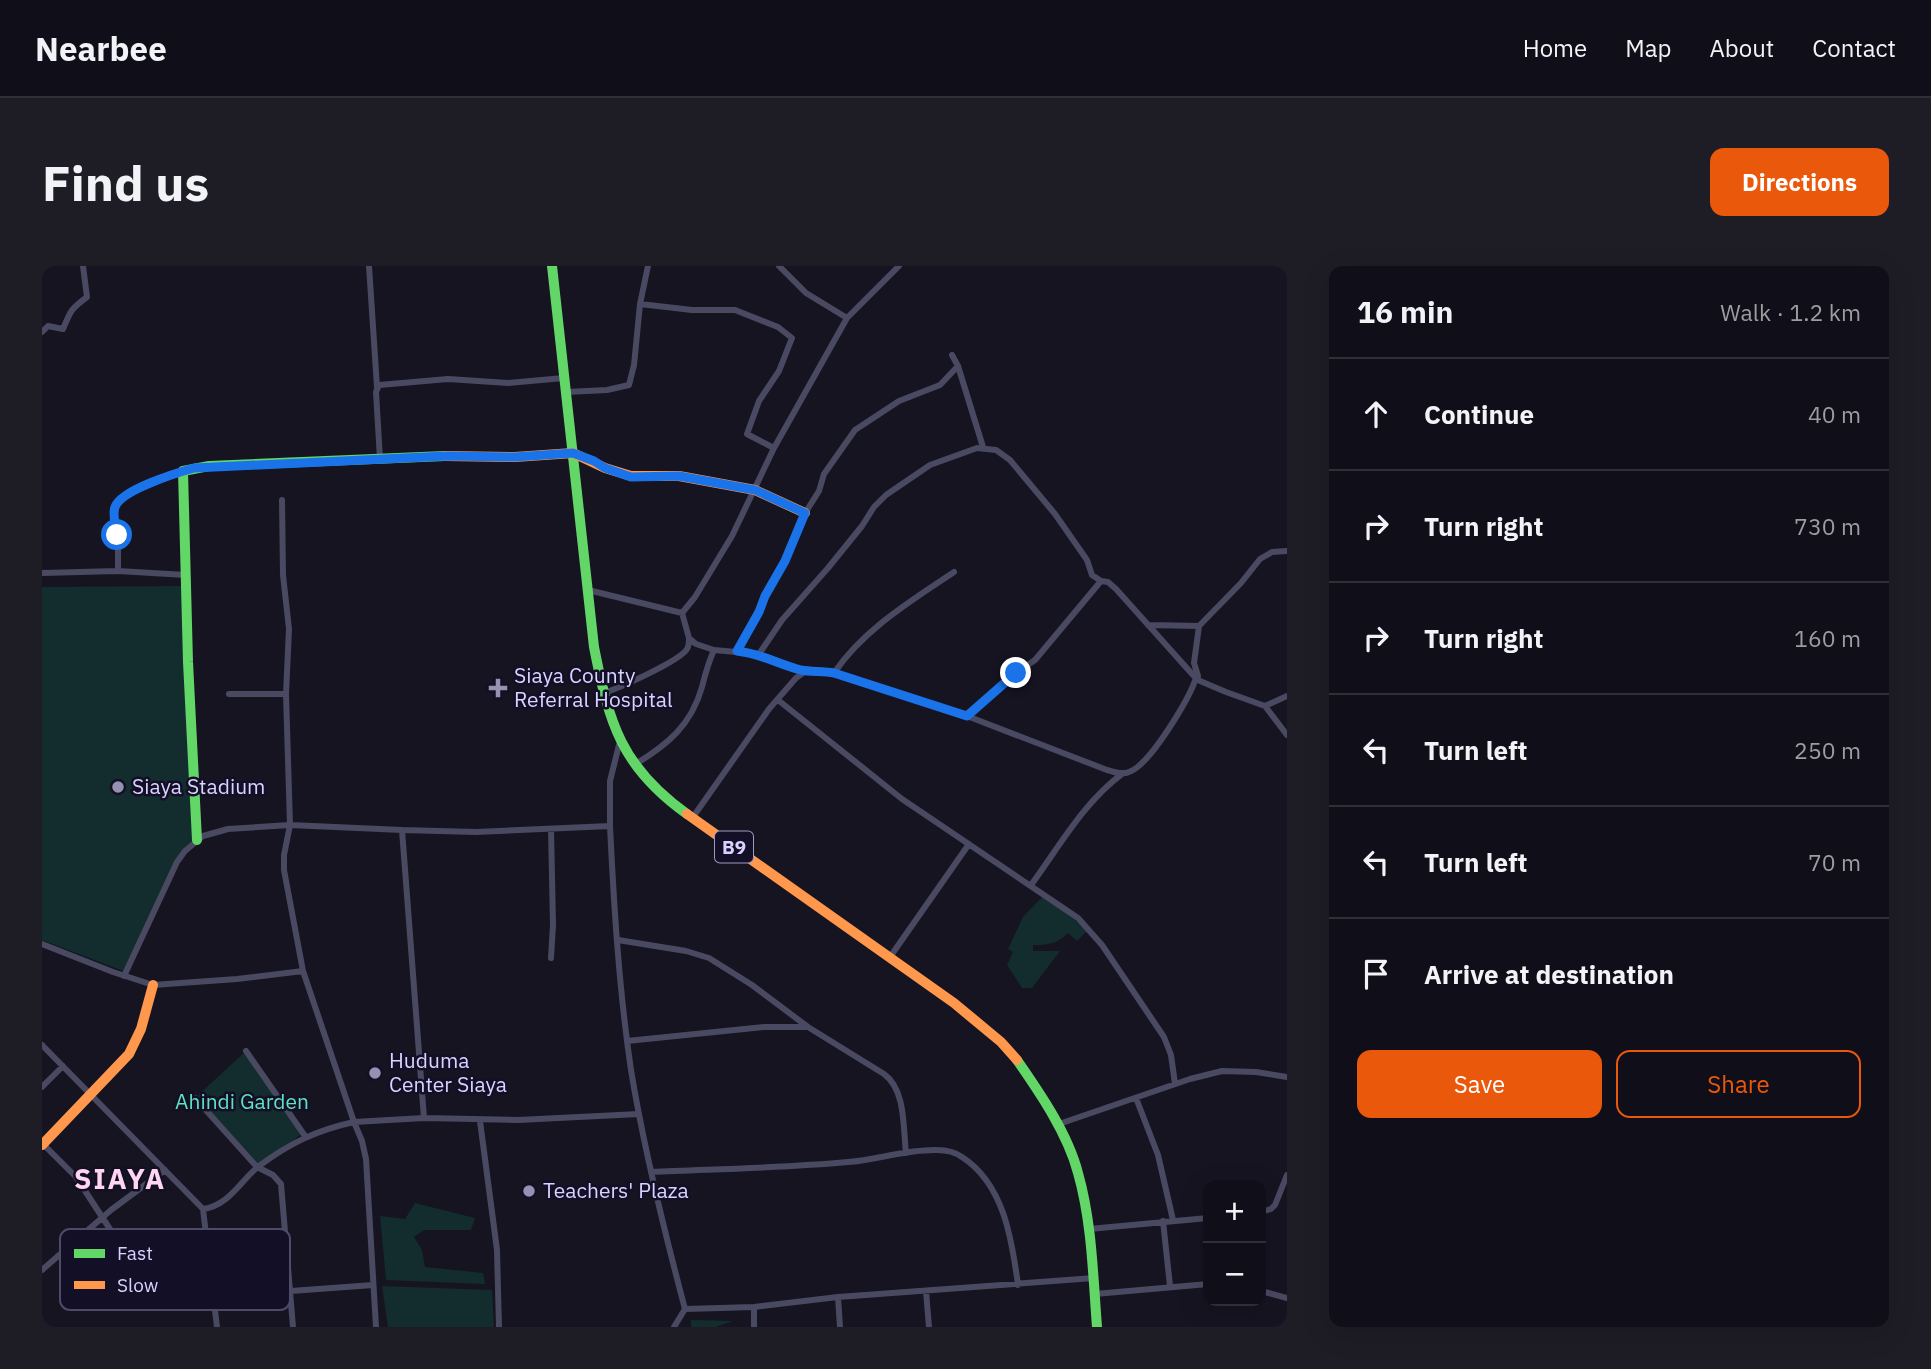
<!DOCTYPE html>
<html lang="en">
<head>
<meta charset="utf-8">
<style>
	:root { --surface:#100f19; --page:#1e1d26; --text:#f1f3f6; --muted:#9c9ca2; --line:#302f38; --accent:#ea580c }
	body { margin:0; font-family:"IBM Plex Sans",sans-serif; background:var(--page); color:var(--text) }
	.controls { position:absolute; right:21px; bottom:21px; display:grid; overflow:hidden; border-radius:14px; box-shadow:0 7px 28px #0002 }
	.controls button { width:63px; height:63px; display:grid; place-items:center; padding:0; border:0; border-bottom:2px solid var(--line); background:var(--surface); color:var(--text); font:35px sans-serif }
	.stop { position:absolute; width:21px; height:21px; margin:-16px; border:5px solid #1a73e8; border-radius:50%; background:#fff }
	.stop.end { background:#1a73e8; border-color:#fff; box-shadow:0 2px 7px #0008 }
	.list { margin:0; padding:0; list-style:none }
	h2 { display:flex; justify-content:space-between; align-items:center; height:91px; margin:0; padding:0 28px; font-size:30px }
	h2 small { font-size:23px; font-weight:400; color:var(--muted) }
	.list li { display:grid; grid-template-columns:46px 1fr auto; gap:21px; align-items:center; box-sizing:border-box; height:112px; padding:0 28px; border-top:2px solid var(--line) }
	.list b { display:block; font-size:26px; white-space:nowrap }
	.list em { font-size:23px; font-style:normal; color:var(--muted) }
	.actions { display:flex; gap:14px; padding:21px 28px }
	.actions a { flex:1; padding:16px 0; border:2px solid var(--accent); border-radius:14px; text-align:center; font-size:24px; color:var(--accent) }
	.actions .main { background:var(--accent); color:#fff }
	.icon { flex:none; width:38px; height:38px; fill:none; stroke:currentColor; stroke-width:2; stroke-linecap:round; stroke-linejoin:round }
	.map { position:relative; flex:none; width:1245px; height:1061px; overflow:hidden; border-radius:14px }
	header { display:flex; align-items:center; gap:42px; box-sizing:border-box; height:98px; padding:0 35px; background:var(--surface); border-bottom:2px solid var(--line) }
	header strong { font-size:33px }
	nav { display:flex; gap:38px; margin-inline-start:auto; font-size:24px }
	.intro { display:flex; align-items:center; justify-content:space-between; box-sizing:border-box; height:168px; padding:0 42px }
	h1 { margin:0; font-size:49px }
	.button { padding:18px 32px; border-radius:14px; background:var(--accent); color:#fff; font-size:24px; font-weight:700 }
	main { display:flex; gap:42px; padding:0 42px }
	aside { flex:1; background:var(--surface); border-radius:14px; box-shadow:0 7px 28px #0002 }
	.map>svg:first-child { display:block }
	.green { fill:#132c2d }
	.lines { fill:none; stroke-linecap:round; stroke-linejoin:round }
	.street { stroke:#4a4962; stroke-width:6 }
	.fast { stroke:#63d668; stroke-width:10 }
	.slow { stroke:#ff974d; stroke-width:10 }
	.route { stroke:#1a73e8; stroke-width:9 }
	.poi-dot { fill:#9591b1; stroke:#130f26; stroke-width:2.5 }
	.labels { text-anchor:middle; stroke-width:5; stroke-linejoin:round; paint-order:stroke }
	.shield { fill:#130f26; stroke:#9e99be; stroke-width:2 }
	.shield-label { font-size:19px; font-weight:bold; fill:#d9d4ff }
	.poi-label { font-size:21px; fill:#d9d4ff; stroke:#130f26; text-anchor:start }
	.park-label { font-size:21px; fill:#5fe0c0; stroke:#130f26 }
	.district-label { font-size:28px; font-weight:bold; letter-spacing:2px; fill:#ffd6f0; stroke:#130f26 }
	.key { fill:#130f26; stroke:#4e4a67; stroke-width:2 }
	.key-label { font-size:19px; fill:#d9d4ff }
</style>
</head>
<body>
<header>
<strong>Nearbee</strong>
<nav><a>Home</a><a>Map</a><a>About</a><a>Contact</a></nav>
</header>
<div class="intro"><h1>Find us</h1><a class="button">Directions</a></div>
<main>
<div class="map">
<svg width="1245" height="1061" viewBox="0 0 1245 1061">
	<rect width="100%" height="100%" fill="#161421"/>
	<path class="green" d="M140 320 155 574 131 598 84 706 0 674V321Z
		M1004 627 1045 665 1035 675 1026 667C1014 678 1007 679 991 679V685H1018L990 722H980L965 699 971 686 966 683 981 651Z
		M204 785 261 867 215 901 153 832Z
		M373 937 433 952 429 964H382L372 971 380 984 383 1001 441 1007 443 1018 344 1014 338 950 363 953Z
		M340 1020 450 1024 452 1061H346Z
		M649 1054 691 1055 674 1061H649Z"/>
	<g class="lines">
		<path class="street" d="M327 0 335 121
			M737 0 764 27 805 52
			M598 38 650 44H693L736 61 750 72 737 105 717 135 705 168 732 182
			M0 66 6 60 21 63C29 44 29 43 45 31L41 0
			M910 89 916 100 941 181
			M524 126 565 124 587 119 592 99 598 38 606 0
			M338 193 334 126 337 119 406 113 466 117 522 112
			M240 234 241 309 247 363 244 428
			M76 305V274L72 248 75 237 85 228 141 205
			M0 307 76 305 144 309
			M546 324 640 347
			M1106 359 1157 360
			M695 385 717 347 723 330 743 294 765 244 777 225 782 208 813 164 857 135 898 119 916 100
			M717 388 740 354 786 302 820 260 832 241 844 229 888 199 935 182 954 184 968 194 1013 248 1045 294 1050 309 1059 315 1066 316 1074 323 1151 409 1158 415 1184 426 1223 440 1245 469
			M762 405 717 388 672 384 654 378 647 372 640 347 653 331 690 270 732 182 805 52 857 0
			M792 407C822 363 869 335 912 306
			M1156 410 1152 397 1157 360 1199 317 1218 293 1230 286 1245 285
			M562 427C577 422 638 395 645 383 647 380 647 376 647 372
			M187 428H244L248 559 242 589V604L261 705
			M736 434 860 533 1036 652 1060 679 1122 771 1129 789 1133 818
			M1223 440 1245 430
			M925 450 964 414 993 394 1059 315
			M592 499C625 479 649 460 660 421 663 409 666 397 672 384
			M651 551 727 443 754 412 765 404 792 407 925 450 1065 504C1072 506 1080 509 1087 506 1108 499 1147 433 1154 412
			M568 560C572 641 577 723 589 804 602 884 622 964 643 1043L632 1061
			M989 619C1017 581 1042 536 1080 508
			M576 674 644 685 667 692 710 719 766 761 842 808C864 824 861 862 864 887
			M0 678 71 706 111 719 195 713 261 705 312 856 382 852 476 854 597 848
			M848 691 927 578
			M509 692 511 659 509 563
			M82 710 135 596 143 585 161 570 186 563 248 559 360 564
			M585 775 722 761H765
			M0 779 161 943C187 940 199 914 217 900 248 877 275 864 312 856L320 875 324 893 334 1061
			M204 785 263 870
			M0 821 21 800
			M153 832 215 901 231 909 239 918 251 1061
			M1094 832 1116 889 1131 954
			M382 852 360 564 434 566 568 560V515L577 479
			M438 855 455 984 457 1061
			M1017 858 1148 813 1180 805 1214 806 1245 811
			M1 878 34 911 77 977 117 1020 139 1025H172
			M609 906C675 903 741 902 806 896 835 894 865 883 895 884 904 884 913 886 920 891 962 918 970 974 976 1019
			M161 943 175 1061
			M1219 946 1229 943 1233 939 1245 909
			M1121 955 1128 1020
			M1047 963 1166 952
			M0 1004 69 944 123 904
			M249 1025 331 1019
			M884 1025 887 1061
			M1219 1025 1245 1032
			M1053 1028 1166 1018
			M796 1031 798 1061
			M643 1043 712 1041 796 1031 1052 1012
			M712 1061V1041"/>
		<path class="fast" d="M510 0 552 381C567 457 579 501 645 548
			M155 574 146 396 141 205 167 200 403 190
			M975 794C998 827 1026 868 1036 907 1050 956 1051 1010 1055 1061"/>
		<path class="slow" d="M403 190 473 191 531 187 563 202 589 210H637L713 224 763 247
			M645 548 912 737 959 776 975 794
			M0 879 87 788 99 763 111 719"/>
	</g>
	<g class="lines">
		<path class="route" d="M75 269C74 260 70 250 73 241 79 224 134 207 152 202L405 190 473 191 531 187 552 195 563 202 589 211 637 210 713 224 763 247 743 295 723 330 717 346 695 385C721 388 735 398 759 404 769 406 781 405 792 407L925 450 974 407"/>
	</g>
	<g class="poi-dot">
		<path d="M452.5 411.5h7v7h7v7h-7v7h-7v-7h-7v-7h7z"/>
		<circle cx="76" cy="521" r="7"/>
		<circle cx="333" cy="807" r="7"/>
		<circle cx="487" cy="925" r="7"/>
	</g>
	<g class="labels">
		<rect class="shield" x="673" y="565.5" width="38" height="31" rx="5"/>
		<g class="shield-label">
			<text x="692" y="588">B9</text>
		</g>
		<g class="poi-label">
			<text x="472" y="417">Siaya County<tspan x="472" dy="24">Referral Hospital</tspan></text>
			<text x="90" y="528">Siaya Stadium</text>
			<text x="347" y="802">Huduma<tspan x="347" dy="24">Center Siaya</tspan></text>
			<text x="501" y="932">Teachers' Plaza</text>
		</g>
		<g class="park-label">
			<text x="200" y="843">Ahindi Garden</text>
		</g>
		<g class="district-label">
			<text x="78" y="923">SIAYA</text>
		</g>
	</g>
	<rect x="18" y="963" width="230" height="81" rx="10" class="key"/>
	<rect x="32" y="983" width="31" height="9" fill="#63d668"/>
	<rect x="32" y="1015" width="31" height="8" fill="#ff974d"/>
	<g class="key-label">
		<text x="75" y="994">Fast</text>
		<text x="75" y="1026">Slow</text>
	</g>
</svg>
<div class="controls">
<button>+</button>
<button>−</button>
</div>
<div class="stop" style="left:75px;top:269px"></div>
<div class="stop end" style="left:974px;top:407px"></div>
</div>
<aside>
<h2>16 min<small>Walk · 1.2 km</small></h2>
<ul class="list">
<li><svg class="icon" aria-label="ahead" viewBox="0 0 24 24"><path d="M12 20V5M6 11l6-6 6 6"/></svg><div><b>Continue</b></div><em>40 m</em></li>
<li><svg class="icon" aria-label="right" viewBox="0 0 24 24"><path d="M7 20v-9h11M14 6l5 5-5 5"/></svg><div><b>Turn right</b></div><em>730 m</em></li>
<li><svg class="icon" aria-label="right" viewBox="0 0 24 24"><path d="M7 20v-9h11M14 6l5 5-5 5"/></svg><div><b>Turn right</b></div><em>160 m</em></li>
<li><svg class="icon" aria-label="left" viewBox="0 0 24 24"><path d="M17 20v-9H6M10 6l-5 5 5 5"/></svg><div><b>Turn left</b></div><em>250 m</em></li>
<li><svg class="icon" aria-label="left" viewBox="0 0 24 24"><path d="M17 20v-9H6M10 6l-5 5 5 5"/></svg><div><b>Turn left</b></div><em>70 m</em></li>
<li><svg class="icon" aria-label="arrive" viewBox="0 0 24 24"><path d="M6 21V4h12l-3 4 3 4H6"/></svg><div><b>Arrive at destination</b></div></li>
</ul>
<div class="actions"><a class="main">Save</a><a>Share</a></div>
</aside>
</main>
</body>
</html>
